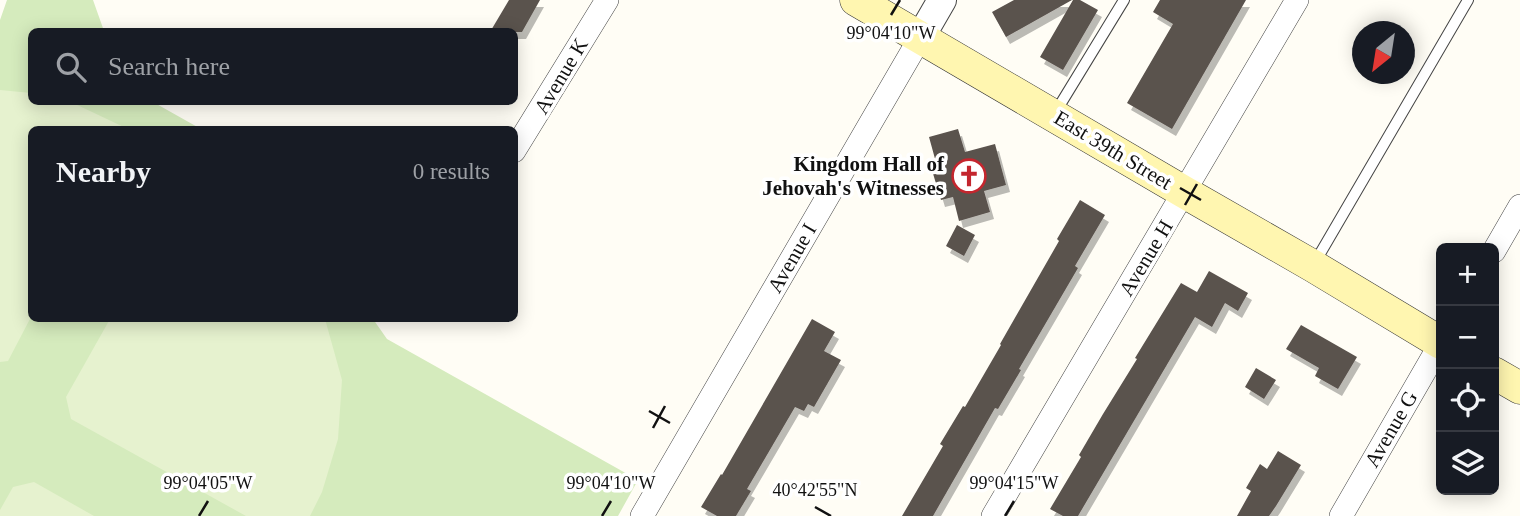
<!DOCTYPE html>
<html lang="en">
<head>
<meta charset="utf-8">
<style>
	:root { --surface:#171b24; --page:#20242c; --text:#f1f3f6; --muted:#9ea1a6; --line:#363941 }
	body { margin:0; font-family:Georgia,serif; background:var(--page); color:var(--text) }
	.controls { position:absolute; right:21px; bottom:21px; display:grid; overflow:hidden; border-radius:10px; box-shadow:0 4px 18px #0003 }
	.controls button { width:63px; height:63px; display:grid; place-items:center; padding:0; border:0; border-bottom:2px solid var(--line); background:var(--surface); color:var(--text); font:35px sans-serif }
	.compass { position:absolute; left:1352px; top:21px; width:63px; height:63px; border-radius:50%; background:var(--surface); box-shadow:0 4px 18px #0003; rotate:210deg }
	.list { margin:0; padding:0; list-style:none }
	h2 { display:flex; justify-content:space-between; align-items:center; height:91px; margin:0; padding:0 28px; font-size:30px }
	h2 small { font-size:23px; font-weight:400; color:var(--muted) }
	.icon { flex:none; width:38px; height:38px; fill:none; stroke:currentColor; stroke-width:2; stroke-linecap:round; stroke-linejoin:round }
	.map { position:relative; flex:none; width:1520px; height:516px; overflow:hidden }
	.search { position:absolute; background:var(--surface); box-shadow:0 4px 18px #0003; left:28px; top:28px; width:490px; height:77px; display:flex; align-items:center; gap:18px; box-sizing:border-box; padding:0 24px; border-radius:10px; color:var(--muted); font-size:26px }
	.panel { position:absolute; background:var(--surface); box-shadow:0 4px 18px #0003; left:28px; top:126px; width:490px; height:196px; border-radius:10px }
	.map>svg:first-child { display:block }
	.green { fill:#d5ebbd }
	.pitch { fill:#e6f2cf }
	.building { fill:#5a524d; filter:url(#shadow) }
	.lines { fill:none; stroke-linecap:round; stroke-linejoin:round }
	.service-casing { stroke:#444; stroke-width:12 }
	.minor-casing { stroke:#444; stroke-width:24 }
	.tertiary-casing { stroke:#444; stroke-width:30 }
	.secondary-casing { stroke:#333; stroke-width:33 }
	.service { stroke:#fff; stroke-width:10 }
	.minor { stroke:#fff; stroke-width:23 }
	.tertiary { stroke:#fff; stroke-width:28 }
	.secondary { stroke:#fff6b0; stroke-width:32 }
	.ticks { fill:none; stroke:#111; stroke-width:2.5 }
	.labels { text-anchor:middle; stroke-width:7; stroke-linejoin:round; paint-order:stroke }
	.street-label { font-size:21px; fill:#111; stroke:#fff }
	.poi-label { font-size:21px; font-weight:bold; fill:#111; stroke:#fff; text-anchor:end }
	.ticks-label { font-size:18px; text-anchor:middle; fill:#111; stroke:#fff; stroke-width:7; stroke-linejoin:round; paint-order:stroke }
</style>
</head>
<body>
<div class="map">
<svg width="1520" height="516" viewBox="0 0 1520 516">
	<defs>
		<filter id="shadow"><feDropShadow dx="4" dy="7" stdDeviation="0" flood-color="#0004"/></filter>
	</defs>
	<rect width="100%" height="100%" fill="#fffdf5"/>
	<path class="green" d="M7 0H93L104 31 32 32V102H153L201 129 32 130V318L373 319 387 339 638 480 618 516H0V20Z"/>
	<path class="pitch" d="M0 90 31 93 32 102H65L73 103 128 129 32 130 31 317 8 361 0 362Z
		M110 319H325L342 380 338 439 322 492 310 516H246L71 419 66 397Z
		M34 482 94 516H0V510L13 487Z"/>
	<path class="building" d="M509 0H540L522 32H490Z
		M1014 0H1072L1006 37 992 12Z
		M1073 0H1080L1098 10 1063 70 1040 57Z
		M1160 0H1246L1172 129 1127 103 1173 24 1153 12Z
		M958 129 965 152 995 144 1006 185 984 191 990 212 959 221 953 197 941 200 931 167 937 166 929 137Z
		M1080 200 1105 215 1075 266 1078 268 1019 369 1021 370 998 409 995 408 933 516H902L943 446 940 444 963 406 965 407 1001 345 1000 344 1059 241 1057 239Z
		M957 225 975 235 964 256 946 246Z
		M1209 271 1248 293 1238 311 1225 303 1212 327 1195 317 1078 516H1063L1050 509 1081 457 1079 455 1103 414 1137 359 1135 358 1181 283 1197 292Z
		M812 319 835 332 824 351 841 360 814 407 808 404 804 411 795 407 747 489 751 491 736 516H717L701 507 721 474 722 475Z
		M1301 325 1357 357 1338 389 1315 376 1319 368 1286 349Z
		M1256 368 1276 380 1264 399 1245 387Z
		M1278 451 1301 465 1276 506 1269 516H1237L1251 491 1246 488 1260 464 1267 469Z"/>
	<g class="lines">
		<defs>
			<path id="service" d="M1055 113 1124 0
				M1314 264 1468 0"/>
			<path id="minor" d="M514 151 607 0
				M1494 251 1520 206
				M642 516 920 38
				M993 516 1297 0
				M1341 516 1441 343"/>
			<path id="tertiary" d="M920 38 942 0"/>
			<path id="secondary" d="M856 0 1184 192 1313 266 1441 343
				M1494 373 1520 388"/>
		</defs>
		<use href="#service" class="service-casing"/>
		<use href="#minor" class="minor-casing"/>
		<use href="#tertiary" class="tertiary-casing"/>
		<use href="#secondary" class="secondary-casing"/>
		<use href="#service" class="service"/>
		<use href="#minor" class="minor"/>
		<use href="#tertiary" class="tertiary"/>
		<use href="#secondary" class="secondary"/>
	</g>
	<path class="ticks" d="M891 15 900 0M1180 188 1201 200M1185 205 1197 184M649 411 670 423M653 428 665 406M815 507 831 516M199 516 208 501M602 516 611 501M1005 516 1014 501"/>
	<defs>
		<symbol id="church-ring" viewBox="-11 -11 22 22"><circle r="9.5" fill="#fff" stroke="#c4262e" stroke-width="1.5"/><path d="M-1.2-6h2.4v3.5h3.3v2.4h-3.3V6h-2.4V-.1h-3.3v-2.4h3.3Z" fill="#c4262e"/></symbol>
	</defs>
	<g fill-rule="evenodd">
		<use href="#church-ring" x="950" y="157" width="38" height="38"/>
	</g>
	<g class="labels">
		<g class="street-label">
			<text transform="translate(561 76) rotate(-59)" y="7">Avenue K</text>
			<text transform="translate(1113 150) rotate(31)" y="7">East 39th Street</text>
			<text transform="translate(792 258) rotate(-60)" y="7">Avenue I</text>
			<text transform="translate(1146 258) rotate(-59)" y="7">Avenue H</text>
			<text transform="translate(1391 429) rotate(-60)" y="7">Avenue G</text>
		</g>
		<g class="poi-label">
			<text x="944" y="171">Kingdom Hall of<tspan x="944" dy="24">Jehovah's Witnesses</tspan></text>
		</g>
	</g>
	<g class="ticks-label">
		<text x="891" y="39">99°04'10"W</text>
		<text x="208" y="489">99°04'05"W</text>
		<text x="611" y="489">99°04'10"W</text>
		<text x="1014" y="489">99°04'15"W</text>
		<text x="815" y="496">40°42'55"N</text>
	</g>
</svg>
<div class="controls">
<button>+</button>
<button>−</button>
<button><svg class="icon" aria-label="locate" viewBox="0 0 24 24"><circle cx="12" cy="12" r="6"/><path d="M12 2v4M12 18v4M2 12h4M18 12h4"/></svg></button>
<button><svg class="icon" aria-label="layers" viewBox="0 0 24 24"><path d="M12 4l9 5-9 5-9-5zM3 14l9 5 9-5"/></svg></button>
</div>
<svg class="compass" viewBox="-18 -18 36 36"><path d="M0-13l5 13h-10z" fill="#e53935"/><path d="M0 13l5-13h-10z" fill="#9ea1a6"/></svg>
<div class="search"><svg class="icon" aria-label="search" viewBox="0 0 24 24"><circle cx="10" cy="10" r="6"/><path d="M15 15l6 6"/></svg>Search here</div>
<section class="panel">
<h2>Nearby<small>0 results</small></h2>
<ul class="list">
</ul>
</section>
</div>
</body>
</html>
